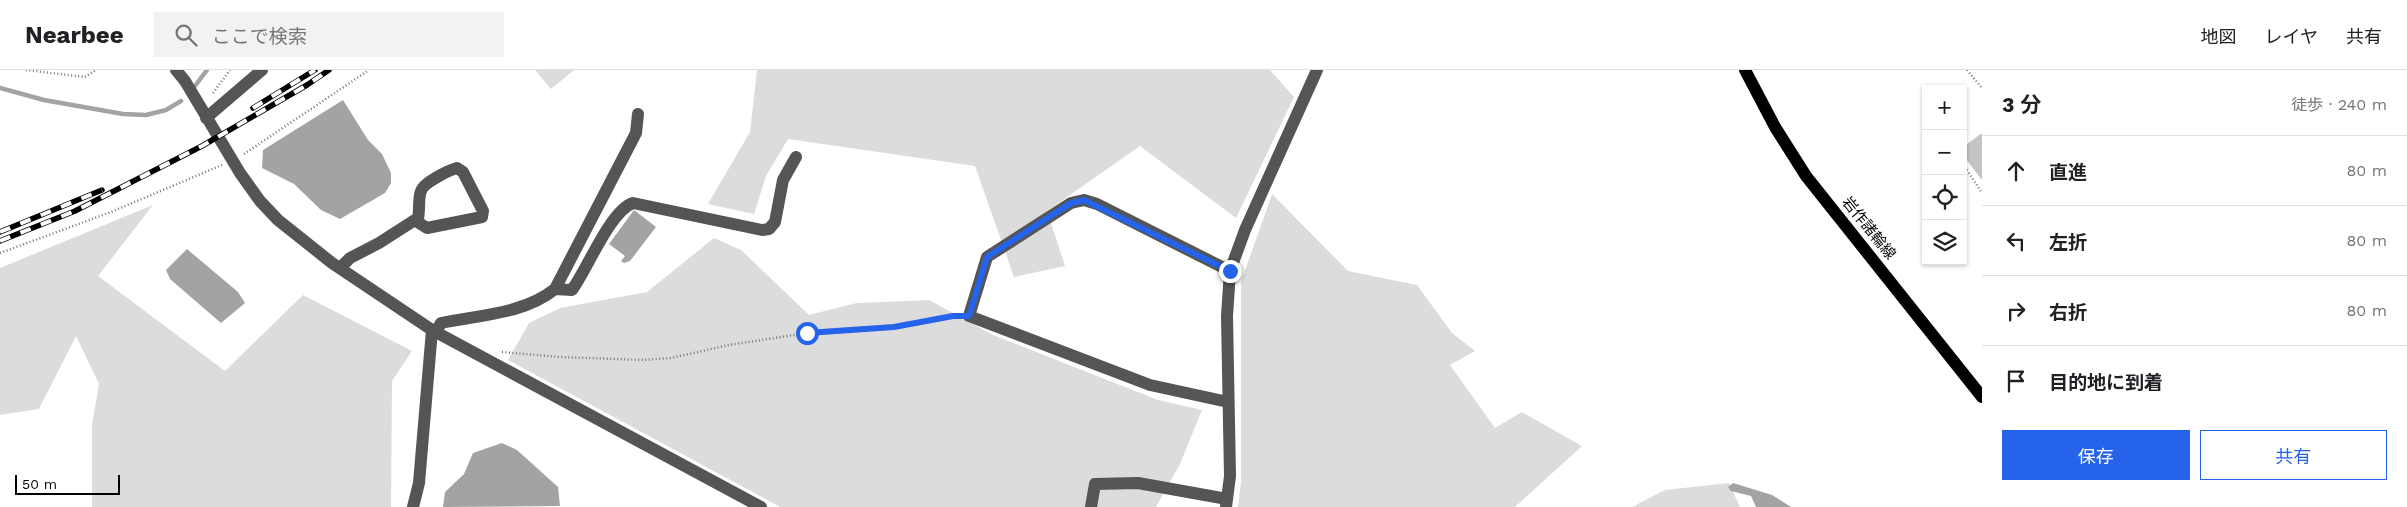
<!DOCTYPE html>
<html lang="ja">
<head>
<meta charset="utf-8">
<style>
	:root { --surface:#fff; --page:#f2f2f2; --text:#202124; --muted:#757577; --line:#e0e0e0; --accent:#2563eb }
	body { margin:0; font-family:"Work Sans","Noto Sans JP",sans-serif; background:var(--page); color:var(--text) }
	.controls { position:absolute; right:15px; top:15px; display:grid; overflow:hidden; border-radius:0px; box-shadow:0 1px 4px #0004 }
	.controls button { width:45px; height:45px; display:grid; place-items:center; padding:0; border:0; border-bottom:1px solid var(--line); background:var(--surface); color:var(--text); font:25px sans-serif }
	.scale { position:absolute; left:15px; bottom:12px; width:105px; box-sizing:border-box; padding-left:5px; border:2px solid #000; border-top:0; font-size:14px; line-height:18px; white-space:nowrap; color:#000; -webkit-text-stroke:4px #fff; paint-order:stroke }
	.stop { position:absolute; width:15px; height:15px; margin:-11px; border:4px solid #2563eb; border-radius:50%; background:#fff }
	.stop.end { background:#2563eb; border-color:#fff; box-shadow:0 1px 5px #0008 }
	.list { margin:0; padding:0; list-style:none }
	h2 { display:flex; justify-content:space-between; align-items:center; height:65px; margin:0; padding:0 20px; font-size:21px }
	h2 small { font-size:16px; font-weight:400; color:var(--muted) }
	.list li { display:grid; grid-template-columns:32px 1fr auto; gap:15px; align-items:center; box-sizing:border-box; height:70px; padding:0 20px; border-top:1px solid var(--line) }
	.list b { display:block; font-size:19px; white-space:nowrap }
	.list em { font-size:16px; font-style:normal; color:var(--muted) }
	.actions { display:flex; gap:10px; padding:15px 20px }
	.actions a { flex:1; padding:11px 0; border:1px solid var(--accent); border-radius:0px; text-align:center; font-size:18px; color:var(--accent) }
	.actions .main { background:var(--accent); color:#fff }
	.icon { flex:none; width:28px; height:28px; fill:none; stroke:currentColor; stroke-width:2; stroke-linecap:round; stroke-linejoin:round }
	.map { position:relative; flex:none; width:1982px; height:437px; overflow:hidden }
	header { display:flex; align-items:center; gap:30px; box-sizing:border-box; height:70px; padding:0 25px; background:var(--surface); border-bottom:1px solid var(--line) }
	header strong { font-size:24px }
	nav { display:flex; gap:28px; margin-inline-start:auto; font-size:18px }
	.search { width:350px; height:45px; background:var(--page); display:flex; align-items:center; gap:12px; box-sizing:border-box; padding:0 18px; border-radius:0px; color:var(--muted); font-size:19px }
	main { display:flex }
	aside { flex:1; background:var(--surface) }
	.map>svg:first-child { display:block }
	.green { fill:#dcdcdc }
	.water { fill:#a3a3a3 }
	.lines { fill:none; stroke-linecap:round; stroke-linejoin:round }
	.stream { stroke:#a3a3a3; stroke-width:4.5 }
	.building { fill:#c4c4c4 }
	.path { stroke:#777; stroke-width:2.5; stroke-dasharray:1 2.5; stroke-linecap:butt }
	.minor { stroke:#555; stroke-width:12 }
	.major { stroke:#000; stroke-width:12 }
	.rail-casing { stroke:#000; stroke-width:5.5 }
	.rail { stroke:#fff; stroke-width:4; stroke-dasharray:11; stroke-linecap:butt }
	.route { stroke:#2563eb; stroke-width:6 }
	.labels { text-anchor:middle; stroke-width:5; stroke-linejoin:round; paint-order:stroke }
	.street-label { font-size:15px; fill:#000; stroke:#fff }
</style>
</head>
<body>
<header>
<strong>Nearbee</strong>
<div class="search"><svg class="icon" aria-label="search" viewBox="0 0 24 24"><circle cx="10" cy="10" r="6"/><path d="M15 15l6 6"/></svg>ここで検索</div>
<nav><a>地図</a><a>レイヤ</a><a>共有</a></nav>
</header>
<main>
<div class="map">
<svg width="1982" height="437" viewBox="0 0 1982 437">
	<rect width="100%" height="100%" fill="#fff"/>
	<path class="green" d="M535 0H574L551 19Z
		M757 0H1270L1294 27 1236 148 1140 76 1047 141 1065 196 1014 207 975 96 788 69 766 106 754 144 708 134 750 62Z
		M1272 124 1348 201 1417 215 1452 263 1475 281 1450 295 1495 358 1522 342 1582 376 1515 437H1238L1241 412V212Z
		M153 135 98 206 225 301 303 225 412 281 392 311 391 437H92V355L99 314 76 266 39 339 0 345V198Z
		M714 168 741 180 809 245 857 233 929 230 993 265 1158 330 1202 340 1180 394 1156 437H780L508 290 529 253 560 238 647 222Z
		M1729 413 1740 437H1632L1665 420Z"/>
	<path class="water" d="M343 30 368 70 382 84 391 103V113L385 123 340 149 321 140 294 114 262 98 263 80Z
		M634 140 656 157 630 191 624 193 621 191 625 186 609 174Z
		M187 179 238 222 245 233 221 253 170 209 166 200Z
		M502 373 517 380 558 417 560 436 443 437 445 422 464 404 473 383Z
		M1733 413 1772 425 1791 437H1756L1751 426 1731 421 1728 417Z"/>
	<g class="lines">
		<path class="stream" d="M195 16 207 0
			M0 18 44 30 123 44 146 45 166 40 181 31"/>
	</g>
	<path class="building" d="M1982 63V110L1963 85V77Z"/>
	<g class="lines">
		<path class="path" d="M26 0 85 7 96 0
			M1967 0 1982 18
			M213 23 230 0
			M244 84 369 0
			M1963 94 1982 123
			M0 183 111 142 222 95
			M502 282 560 287 643 290 671 288 729 275 807 263 894 257 958 246"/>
		<path class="minor" d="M176 0 185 11 240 103 260 131 278 150 332 193 432 260 761 437
			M206 48 262 0
			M340 198 350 188 379 173 418 148C420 140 418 128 421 121 423 113 449 100 457 98L463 102 483 141 482 147 427 158 419 153 418 148
			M555 219 572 220C588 198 610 141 633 133L762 160 769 159 775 152 783 110 796 87
			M436 262 441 253C479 245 524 244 555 219L636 63 638 44
			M1228 332 1150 315 969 246 987 187 1071 133 1084 130 1097 134 1230 201
			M413 437 419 413 432 260
			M1091 437 1095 414 1138 413 1227 429
			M1226 437 1230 406 1227 246 1230 201 1245 160 1317 0"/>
		<path class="major" d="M1745 0 1775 57 1806 106 1982 327"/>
		<defs>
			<path id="rail" d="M253 38 315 0
				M0 162 102 120
				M0 171 75 141 202 76 307 15 329 0"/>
		</defs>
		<use href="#rail" class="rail-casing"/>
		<use href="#rail" class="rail"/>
	</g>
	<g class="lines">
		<path class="route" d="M807 263 894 257 953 246H969L987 187 1071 133 1084 130 1230 201"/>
	</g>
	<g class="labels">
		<g class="street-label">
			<text transform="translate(1869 158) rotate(51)" y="5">岩作諸輪線</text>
		</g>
	</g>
</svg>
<div class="controls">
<button>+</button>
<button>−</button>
<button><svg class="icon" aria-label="locate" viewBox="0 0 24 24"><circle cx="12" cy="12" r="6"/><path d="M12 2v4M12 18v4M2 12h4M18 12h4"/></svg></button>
<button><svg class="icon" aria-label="layers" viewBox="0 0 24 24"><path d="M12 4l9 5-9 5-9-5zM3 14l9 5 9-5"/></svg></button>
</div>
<div class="scale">50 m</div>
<div class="stop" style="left:807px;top:263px"></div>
<div class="stop end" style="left:1230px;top:201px"></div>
</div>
<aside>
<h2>3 分<small>徒歩 · 240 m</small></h2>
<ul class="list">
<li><svg class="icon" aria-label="ahead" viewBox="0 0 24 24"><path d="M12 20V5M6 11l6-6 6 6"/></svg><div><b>直進</b></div><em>80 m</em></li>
<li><svg class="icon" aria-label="left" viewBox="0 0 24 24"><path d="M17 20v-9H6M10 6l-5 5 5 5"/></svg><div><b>左折</b></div><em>80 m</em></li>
<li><svg class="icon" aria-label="right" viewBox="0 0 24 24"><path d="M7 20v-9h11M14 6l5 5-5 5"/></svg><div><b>右折</b></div><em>80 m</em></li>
<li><svg class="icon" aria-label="arrive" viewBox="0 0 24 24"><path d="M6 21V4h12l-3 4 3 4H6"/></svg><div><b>目的地に到着</b></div></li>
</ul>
<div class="actions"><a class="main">保存</a><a>共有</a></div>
</aside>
</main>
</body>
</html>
